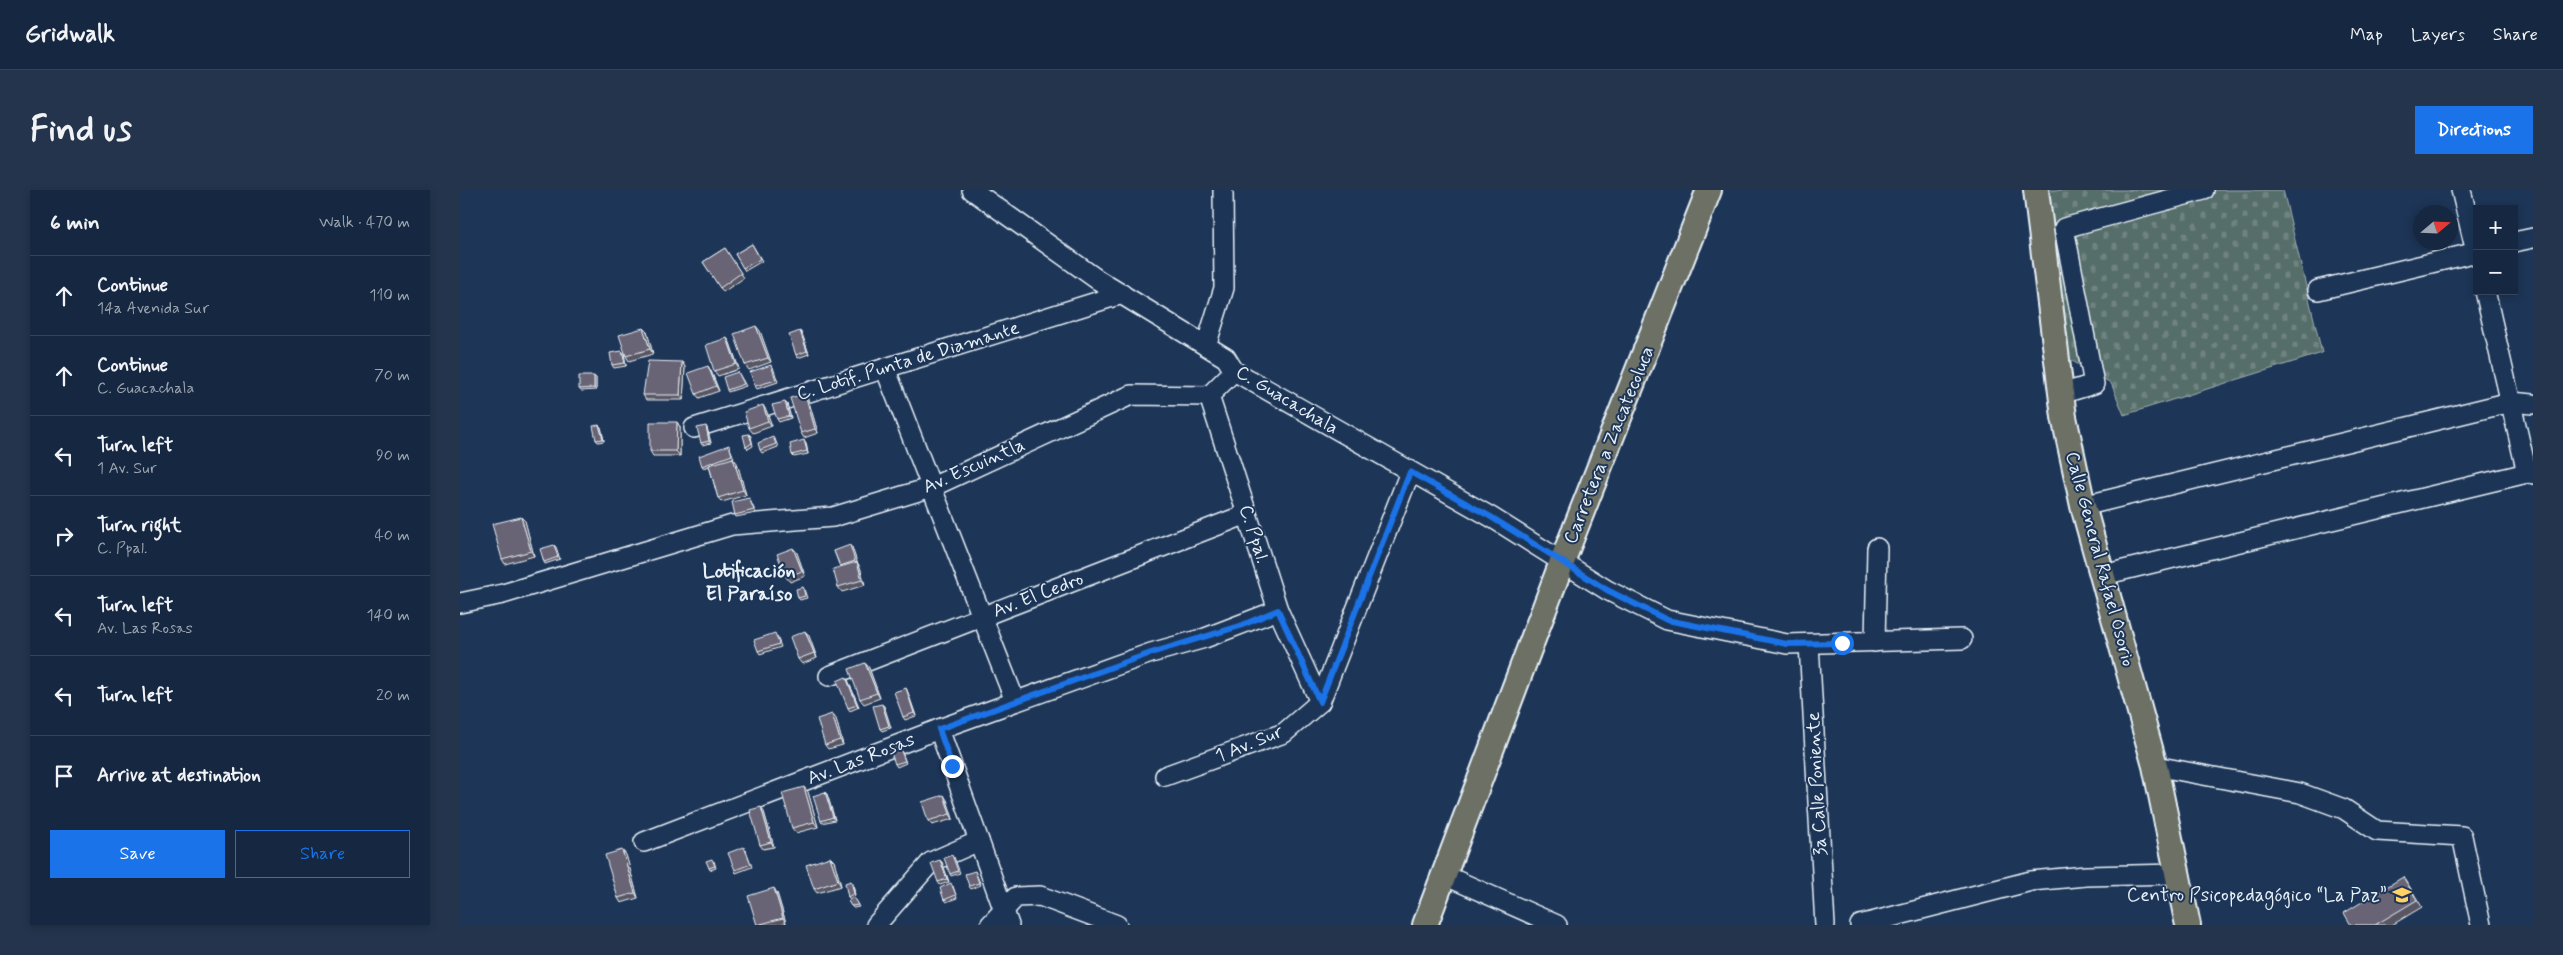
<!DOCTYPE html>
<meta charset="utf-8">
<style>
:root{--surface:#162841;--page:#23344c;--text:#f1f3f6;--muted:#9ea6b1;--line:#35445a;--accent:#1a73e8}
body{margin:0;font-family:Mynerve,sans-serif;background:var(--page);color:var(--text)}
.controls{position:absolute;right:15px;top:15px;display:grid;overflow:hidden;border-radius:0px;box-shadow:0 2px 8px #0003}
.controls button{width:45px;height:45px;display:grid;place-items:center;padding:0;border:0;border-bottom:1px solid var(--line);background:var(--surface);color:var(--text);font:25px sans-serif}
.compass{position:absolute;left:1953px;top:15px;width:45px;height:45px;border-radius:50%;background:var(--surface);box-shadow:0 2px 8px #0003;rotate:71deg}
.stop{position:absolute;width:15px;height:15px;margin:-11px;border:4px solid #1a73e8;border-radius:50%;background:#fff}
.stop.end{background:#1a73e8;border-color:#fff;box-shadow:0 1px 5px #0008}
.list{margin:0;padding:0;list-style:none}
h2{display:flex;justify-content:space-between;align-items:center;height:65px;margin:0;padding:0 20px;font-size:21px}
h2 small{font-size:16px;font-weight:400;color:var(--muted)}
.list li{display:grid;grid-template-columns:32px 1fr auto;gap:15px;align-items:center;box-sizing:border-box;height:80px;padding:0 20px;border-top:1px solid var(--line)}
.list b{display:block;font-size:19px;white-space:nowrap}
.list p{margin:0;font-size:16px;white-space:nowrap;color:var(--muted)}
.list em{font-size:16px;font-style:normal;color:var(--muted)}
.actions{display:flex;gap:10px;padding:15px 20px}
.actions a{flex:1;padding:11px 0;border:1px solid var(--accent);border-radius:0px;text-align:center;font-size:18px;color:var(--accent)}
.actions .main{background:var(--accent);color:#fff}
.icon{flex:none;width:28px;height:28px;fill:none;stroke:currentColor;stroke-width:2;stroke-linecap:round;stroke-linejoin:round}
.map{position:relative;flex:none;width:2073px;height:735px;overflow:hidden;border-radius:0px}
header{display:flex;align-items:center;gap:30px;box-sizing:border-box;height:70px;padding:0 25px;background:var(--surface);border-bottom:1px solid var(--line)}
header strong{font-size:24px}
nav{display:flex;gap:28px;margin-inline-start:auto;font-size:18px}
.intro{display:flex;align-items:center;justify-content:space-between;box-sizing:border-box;height:120px;padding:0 30px}
h1{margin:0;font-size:35px}
.button{padding:12px 22px;border-radius:0px;background:var(--accent);color:#fff;font-size:18px;font-weight:700}
main{display:flex;gap:30px;padding:0 30px}
aside{flex:1;background:var(--surface);border-radius:0px;box-shadow:0 2px 8px #0003}
.map>svg:first-child{display:block}
.cemetery{fill:url(#cemetery-stones);stroke:#a0b0b2}
.lines{fill:none;stroke-linecap:round;stroke-linejoin:round}
.minor-casing{stroke:#e8f1f8;stroke-width:22}
.major-casing{stroke:#e8f1f8;stroke-width:28}
.minor{stroke:#1d3557;stroke-width:19}
.major{stroke:#6c7065;stroke-width:24}
.wall{fill:#595664;stroke:#e8f1f8}
.shaded-wall{fill:#494651;stroke:#e8f1f8}
.building{fill:#686474;stroke:#e8f1f8}
.route{stroke:#1a73e8;stroke-width:6}
.labels{text-anchor:middle;dominant-baseline:central;stroke-width:4;stroke-linejoin:round;paint-order:stroke}
.street-label{font-size:19px;fill:#e8f1f8;stroke:#1d3557}
.poi-label{font-size:19px;fill:#e8f1f8;stroke:#1d3557;text-anchor:end}
.neighbourhood-label{font-size:20px;font-weight:bold;fill:#e8f1f8;stroke:#1d3557}
</style>
<header>
<strong>Gridwalk</strong>
<nav><a>Map</a><a>Layers</a><a>Share</a></nav>
</header>
<div class="intro"><h1>Find us</h1><a class="button">Directions</a></div>
<main>
<aside>
<h2>6 min<small>Walk · 470 m</small></h2>
<ul class="list">
<li><svg class="icon" aria-label="ahead" viewBox="0 0 24 24"><path d="M12 20V5M6 11l6-6 6 6"/></svg><div><b>Continue</b><p>14a Avenida Sur</p></div><em>110 m</em></li>
<li><svg class="icon" aria-label="ahead" viewBox="0 0 24 24"><path d="M12 20V5M6 11l6-6 6 6"/></svg><div><b>Continue</b><p>C. Guacachala</p></div><em>70 m</em></li>
<li><svg class="icon" aria-label="left" viewBox="0 0 24 24"><path d="M17 20v-9H6M10 6l-5 5 5 5"/></svg><div><b>Turn left</b><p>1 Av. Sur</p></div><em>90 m</em></li>
<li><svg class="icon" aria-label="right" viewBox="0 0 24 24"><path d="M7 20v-9h11M14 6l5 5-5 5"/></svg><div><b>Turn right</b><p>C. Ppal.</p></div><em>40 m</em></li>
<li><svg class="icon" aria-label="left" viewBox="0 0 24 24"><path d="M17 20v-9H6M10 6l-5 5 5 5"/></svg><div><b>Turn left</b><p>Av. Las Rosas</p></div><em>140 m</em></li>
<li><svg class="icon" aria-label="left" viewBox="0 0 24 24"><path d="M17 20v-9H6M10 6l-5 5 5 5"/></svg><div><b>Turn left</b></div><em>20 m</em></li>
<li><svg class="icon" aria-label="arrive" viewBox="0 0 24 24"><path d="M6 21V4h12l-3 4 3 4H6"/></svg><div><b>Arrive at destination</b></div></li>
</ul>
<div class="actions"><a class="main">Save</a><a>Share</a></div>
</aside>
<div class="map">
<svg width="2073" height="735" viewBox="0 0 2073 735">
<defs>
<pattern id="cemetery-stones" width="16" height="16" patternUnits="userSpaceOnUse" patternTransform="scale(1.25)"><rect width="16" height="16" fill="#576e6b"/><path d="M2 7V4a2 2 0 0 1 4 0v3zM10 15v-3a2 2 0 0 1 4 0v3z" fill="#6f8381"/></pattern>
</defs>
<rect width="100%" height="100%" fill="#1d3557"/>
<filter id="ink" filterUnits="userSpaceOnUse"><feTurbulence type="fractalNoise" baseFrequency=".02" numOctaves="2"/><feDisplacementMap in="SourceGraphic" scale="10" xChannelSelector="R" yChannelSelector="G"/><feConvolveMatrix kernelMatrix="1 2 1 2 8 2 1 2 1" color-interpolation-filters="sRGB"/></filter>
<g filter="url(#ink)">
<polygon class="cemetery" points="1587,0 1823,0 1862,163 1664,225 1651,193 1607,168"/>
<g class="lines">
<g class="minor-casing">
<g id="minor">
<polyline points="512,0 638,90 766,168 774,181 1031,327 1147,400 1207,430 1327,454 1502,449"/>
<polyline points="2001,0 2017,66"/>
<polyline points="2054,52 2073,48"/>
<polyline points="1858,100 2017,62"/>
<polyline points="2025,101 2067,283"/>
<polyline points="746,156 764,98 763,0"/>
<polyline points="425,178 555,511"/>
<polyline points="774,181 749,206 818,420 860,512"/>
<polyline points="1601,204 1634,194 1604,38 1744,0"/>
<polyline points="234,238 662,104"/>
<polyline points="1623,316 2051,212 2073,214"/>
<polyline points="1643,385 2067,283 2073,284"/>
<polyline points="0,413 43,404 272,335 373,327 472,297 671,205 749,206"/>
<polyline points="1415,452 1417,358"/>
<polyline points="1349,454 1365,735"/>
<polyline points="369,486 787,324"/>
<polyline points="479,539 549,735"/>
<polyline points="1695,576 1840,603 1884,619 1917,641 2002,646 2021,735"/>
<polyline points="705,586 824,543 860,512 950,282"/>
<polyline points="184,652 479,539 691,463 745,448 818,420"/>
<polyline points="984,685 1097,735"/>
<polyline points="416,735 471,672 519,651"/>
<polyline points="530,735 556,707 580,706 657,735"/>
<polyline points="1400,735 1571,691 1626,686 1717,684"/>
</g>
</g>
<g class="major-casing">
<g id="major">
<polyline points="1576,0 1604,227 1623,316 1695,576 1728,735"/>
<polyline points="965,735 1102,372 1249,0"/>
</g>
</g>
<use href="#minor" class="minor"/>
<use href="#major" class="major"/>
</g>
<g class="wall">
<polygon points="292,54 302,71 285,81 275,64"/>
<polygon points="265,58 284,88 263,102 243,72"/>
<polygon points="183,138 187,142 193,164 169,171 166,166"/>
<polygon points="300,141 311,172 289,180 285,175"/>
<polygon points="340,141 342,144 349,164 338,168 336,165"/>
<polygon points="267,148 270,153 279,179 258,186 254,181"/>
<polygon points="162,161 164,163 166,176 154,178 152,175"/>
<polygon points="222,172 225,177 223,210 186,210 183,205"/>
<polygon points="313,177 318,192 297,199 295,196"/>
<polygon points="251,181 259,201 239,208 236,204"/>
<polygon points="278,182 286,196 268,202 267,200"/>
<polygon points="136,188 136,200 121,201 119,199"/>
<polygon points="345,204 348,209 358,243 344,248 341,243"/>
<polygon points="327,214 331,228 319,232 317,229"/>
<polygon points="306,220 312,236 293,243 289,238"/>
<polygon points="217,232 220,237 220,266 193,266 190,261"/>
<polygon points="139,235 141,237 144,251 138,252 136,250"/>
<polygon points="247,238 251,253 242,255 241,253"/>
<polygon points="289,244 291,246 293,256 288,259 286,257"/>
<polygon points="315,249 318,257 302,263 300,260"/>
<polygon points="344,250 346,253 348,264 334,267 332,265"/>
<polygon points="270,258 274,268 272,268 273,268 277,273 286,305 262,312 258,308 249,276 244,278 242,276"/>
<polygon points="290,310 296,323 276,327 275,325"/>
<polygon points="65,331 74,366 45,374 42,369"/>
<polygon points="94,355 96,357 100,369 85,374 84,372"/>
<polygon points="392,357 397,372 400,377 405,395 382,402 378,397 380,377 374,361"/>
<polygon points="333,358 337,363 345,386 330,392 326,387"/>
<polygon points="343,397 344,399 347,408 340,410 338,408"/>
<polygon points="345,441 349,446 357,468 342,474 338,469"/>
<polygon points="317,446 321,457 300,464 298,461"/>
<polygon points="405,473 409,478 420,508 404,514 400,509"/>
<polygon points="388,490 399,517 390,521 388,518"/>
<polygon points="447,500 456,526 445,530 443,527"/>
<polygon points="422,514 424,516 431,538 422,541 420,539"/>
<polygon points="372,524 376,529 383,555 368,559 365,555"/>
<polygon points="441,559 446,573 437,577 435,574"/>
<polygon points="348,602 358,637 336,643 332,638"/>
<polygon points="365,602 367,604 375,630 362,633 361,631"/>
<polygon points="487,610 493,629 472,635 468,631"/>
<polygon points="304,622 314,657 303,659 300,655"/>
<polygon points="162,660 166,665 178,708 161,713 158,708"/>
<polygon points="286,660 292,677 276,683 275,680"/>
<polygon points="494,667 500,683 491,686 490,684"/>
<polygon points="480,670 482,672 489,692 480,695 478,692"/>
<polygon points="254,671 256,678 250,680 249,678"/>
<polygon points="374,671 381,696 357,703 354,699"/>
<polygon points="515,681 521,695 511,699 509,696"/>
<polygon points="391,691 393,694 395,706 390,709 388,707"/>
<polygon points="1948,694 1962,717 1932,735 1891,735"/>
<polygon points="493,696 497,708 486,712 484,710"/>
<polygon points="317,703 326,733 318,735 297,735"/>
<polygon points="393,707 399,717 393,718 388,711"/>
</g>
<g class="shaded-wall">
<polygon points="296,136 300,141 311,172 308,168"/>
<polygon points="183,138 187,142 193,164 190,159"/>
<polygon points="340,141 342,144 349,164 347,161"/>
<polygon points="267,148 270,153 279,179 276,174"/>
<polygon points="162,161 164,163 166,176 165,173"/>
<polygon points="222,172 225,177 223,210 220,205"/>
<polygon points="248,176 251,181 259,201 256,196"/>
<polygon points="134,186 136,188 136,200 134,198"/>
<polygon points="345,204 348,209 358,243 355,239"/>
<polygon points="325,212 327,214 331,228 329,226"/>
<polygon points="303,215 306,220 312,236 308,231"/>
<polygon points="217,232 220,237 220,266 216,261"/>
<polygon points="139,235 141,237 144,251 143,249"/>
<polygon points="246,236 247,238 251,253 249,251"/>
<polygon points="344,250 346,253 348,264 347,261"/>
<polygon points="273,268 277,273 286,305 283,300"/>
<polygon points="61,327 65,331 74,366 71,361"/>
<polygon points="333,358 337,363 345,386 342,381"/>
<polygon points="397,372 400,377 405,395 402,390"/>
<polygon points="345,441 349,446 357,468 354,463"/>
<polygon points="405,473 409,478 420,508 417,503"/>
<polygon points="386,487 388,490 399,517 397,515"/>
<polygon points="446,498 447,500 456,526 454,523"/>
<polygon points="422,514 424,516 431,538 429,536"/>
<polygon points="372,524 376,529 383,555 380,550"/>
<polygon points="344,597 348,602 358,637 354,632"/>
<polygon points="365,602 367,604 375,630 373,627"/>
<polygon points="484,605 487,610 493,629 490,624"/>
<polygon points="301,617 304,622 314,657 311,652"/>
<polygon points="162,660 166,665 178,708 175,703"/>
<polygon points="370,667 374,671 381,696 378,691"/>
<polygon points="480,670 482,672 489,692 487,689"/>
<polygon points="391,691 393,694 395,706 394,703"/>
<polygon points="314,698 317,703 326,733 323,728"/>
</g>
<g class="building">
<polygon points="292,54 300,69 283,78 275,64"/>
<polygon points="265,58 281,83 260,98 243,72"/>
<polygon points="296,136 308,168 285,175 274,144"/>
<polygon points="183,138 190,159 166,166 159,145"/>
<polygon points="340,141 347,161 336,165 329,145"/>
<polygon points="267,148 276,174 254,181 246,155"/>
<polygon points="162,161 165,173 152,175 150,163"/>
<polygon points="188,171 222,172 220,205 183,205"/>
<polygon points="311,175 316,190 295,196 290,182"/>
<polygon points="248,176 256,196 236,204 228,183"/>
<polygon points="278,182 284,194 267,200 263,187"/>
<polygon points="119,186 134,186 134,198 119,199"/>
<polygon points="345,204 355,239 341,243 330,208"/>
<polygon points="325,212 329,226 317,229 312,215"/>
<polygon points="303,215 308,231 289,238 284,222"/>
<polygon points="190,232 217,232 216,261 190,261"/>
<polygon points="139,235 143,249 136,250 133,236"/>
<polygon points="246,236 249,251 241,253 237,238"/>
<polygon points="289,244 292,253 286,257 283,245"/>
<polygon points="313,247 316,254 300,260 298,253"/>
<polygon points="344,250 347,261 332,265 330,254"/>
<polygon points="269,255 272,265 242,276 239,266"/>
<polygon points="273,268 283,300 258,308 249,275"/>
<polygon points="289,308 294,320 275,325 272,312"/>
<polygon points="61,327 71,361 42,369 32,334"/>
<polygon points="94,355 98,367 84,372 80,359"/>
<polygon points="390,355 395,371 380,376 374,361"/>
<polygon points="333,358 342,381 326,387 317,364"/>
<polygon points="397,372 402,390 378,397 373,379"/>
<polygon points="343,397 345,406 338,408 336,399"/>
<polygon points="345,441 354,463 338,469 330,447"/>
<polygon points="315,443 319,454 298,461 294,450"/>
<polygon points="405,473 417,503 400,509 389,479"/>
<polygon points="386,487 397,515 388,518 377,491"/>
<polygon points="446,498 454,523 443,527 434,502"/>
<polygon points="422,514 429,536 420,539 413,516"/>
<polygon points="372,524 380,550 365,555 357,529"/>
<polygon points="439,556 445,571 435,574 430,560"/>
<polygon points="344,597 354,632 332,638 322,603"/>
<polygon points="365,602 373,627 361,631 353,606"/>
<polygon points="484,605 490,624 468,631 462,612"/>
<polygon points="301,617 311,652 300,655 290,620"/>
<polygon points="284,657 291,674 275,680 268,663"/>
<polygon points="162,660 175,703 158,708 145,665"/>
<polygon points="492,665 498,681 490,684 484,668"/>
<polygon points="370,667 378,691 354,699 346,675"/>
<polygon points="252,669 255,676 249,678 246,671"/>
<polygon points="480,670 487,689 478,692 471,673"/>
<polygon points="515,681 519,693 509,696 505,684"/>
<polygon points="1943,687 1957,710 1915,735 1891,735 1884,723"/>
<polygon points="391,691 394,703 388,707 385,693"/>
<polygon points="491,693 496,705 484,710 480,698"/>
<polygon points="314,698 323,728 297,735 288,706"/>
<polygon points="393,707 398,715 391,716 388,711"/>
</g>
</g>
<g class="lines" filter="url(#ink)">
<polyline class="route" points="492,576 479,539 691,463 780,436 818,420 860,512 950,282 1031,327 1147,400 1207,430 1327,454 1382,453"/>
</g>
<defs>
<g id="school-bare" transform="scale(1.5)"><path d="M0-5L7-2L0 1L-7-2ZM-4 1L0 2.5L4 1V4Q0 6-4 4Z" fill="#ffd166" stroke="#1d3557" stroke-width="2.5" paint-order="stroke"/></g>
</defs>
<g fill-rule="evenodd">
<use href="#school-bare" x="1942" y="705"/>
</g>
<g class="labels">
<g class="street-label">
<text transform="translate(448 171) rotate(-17)">C. Lotif. Punta de Diamante</text>
<text transform="translate(827 210) rotate(31)">C. Guacachala</text>
<text transform="translate(1149 255) rotate(-68)">Carretera a Zacatecoluca</text>
<text transform="translate(514 276) rotate(-24)">Av. Escuintla</text>
<text transform="translate(794 344) rotate(72)">C. Ppal.</text>
<text transform="translate(1640 369) rotate(75)">Calle General Rafael Osorio</text>
<text transform="translate(578 405) rotate(-21)">Av. El Cedro</text>
<text transform="translate(789 554) rotate(-22)">1 Av. Sur</text>
<text transform="translate(401 569) rotate(-21)">Av. Las Rosas</text>
<text transform="translate(1357 594) rotate(-93)">3a Calle Poniente</text>
</g>
<g class="poi-label">
<text x="1927" y="705">Centro Psicopedagógico “La Paz”</text>
</g>
<g class="neighbourhood-label">
<text x="289" y="381">Lotificación<tspan x="289" dy="23">El Paraíso</tspan></text>
</g>
</g>
</svg>
<div class="controls">
<button>+</button>
<button>−</button>
</div>
<svg class="compass" viewBox="-18 -18 36 36"><path d="M0-13l5 13h-10z" fill="#e53935"/><path d="M0 13l5-13h-10z" fill="#9ea6b1"/></svg>
<div class="stop" style="left:1382px;top:453px"></div>
<div class="stop end" style="left:492px;top:576px"></div>
</div>
</main>
